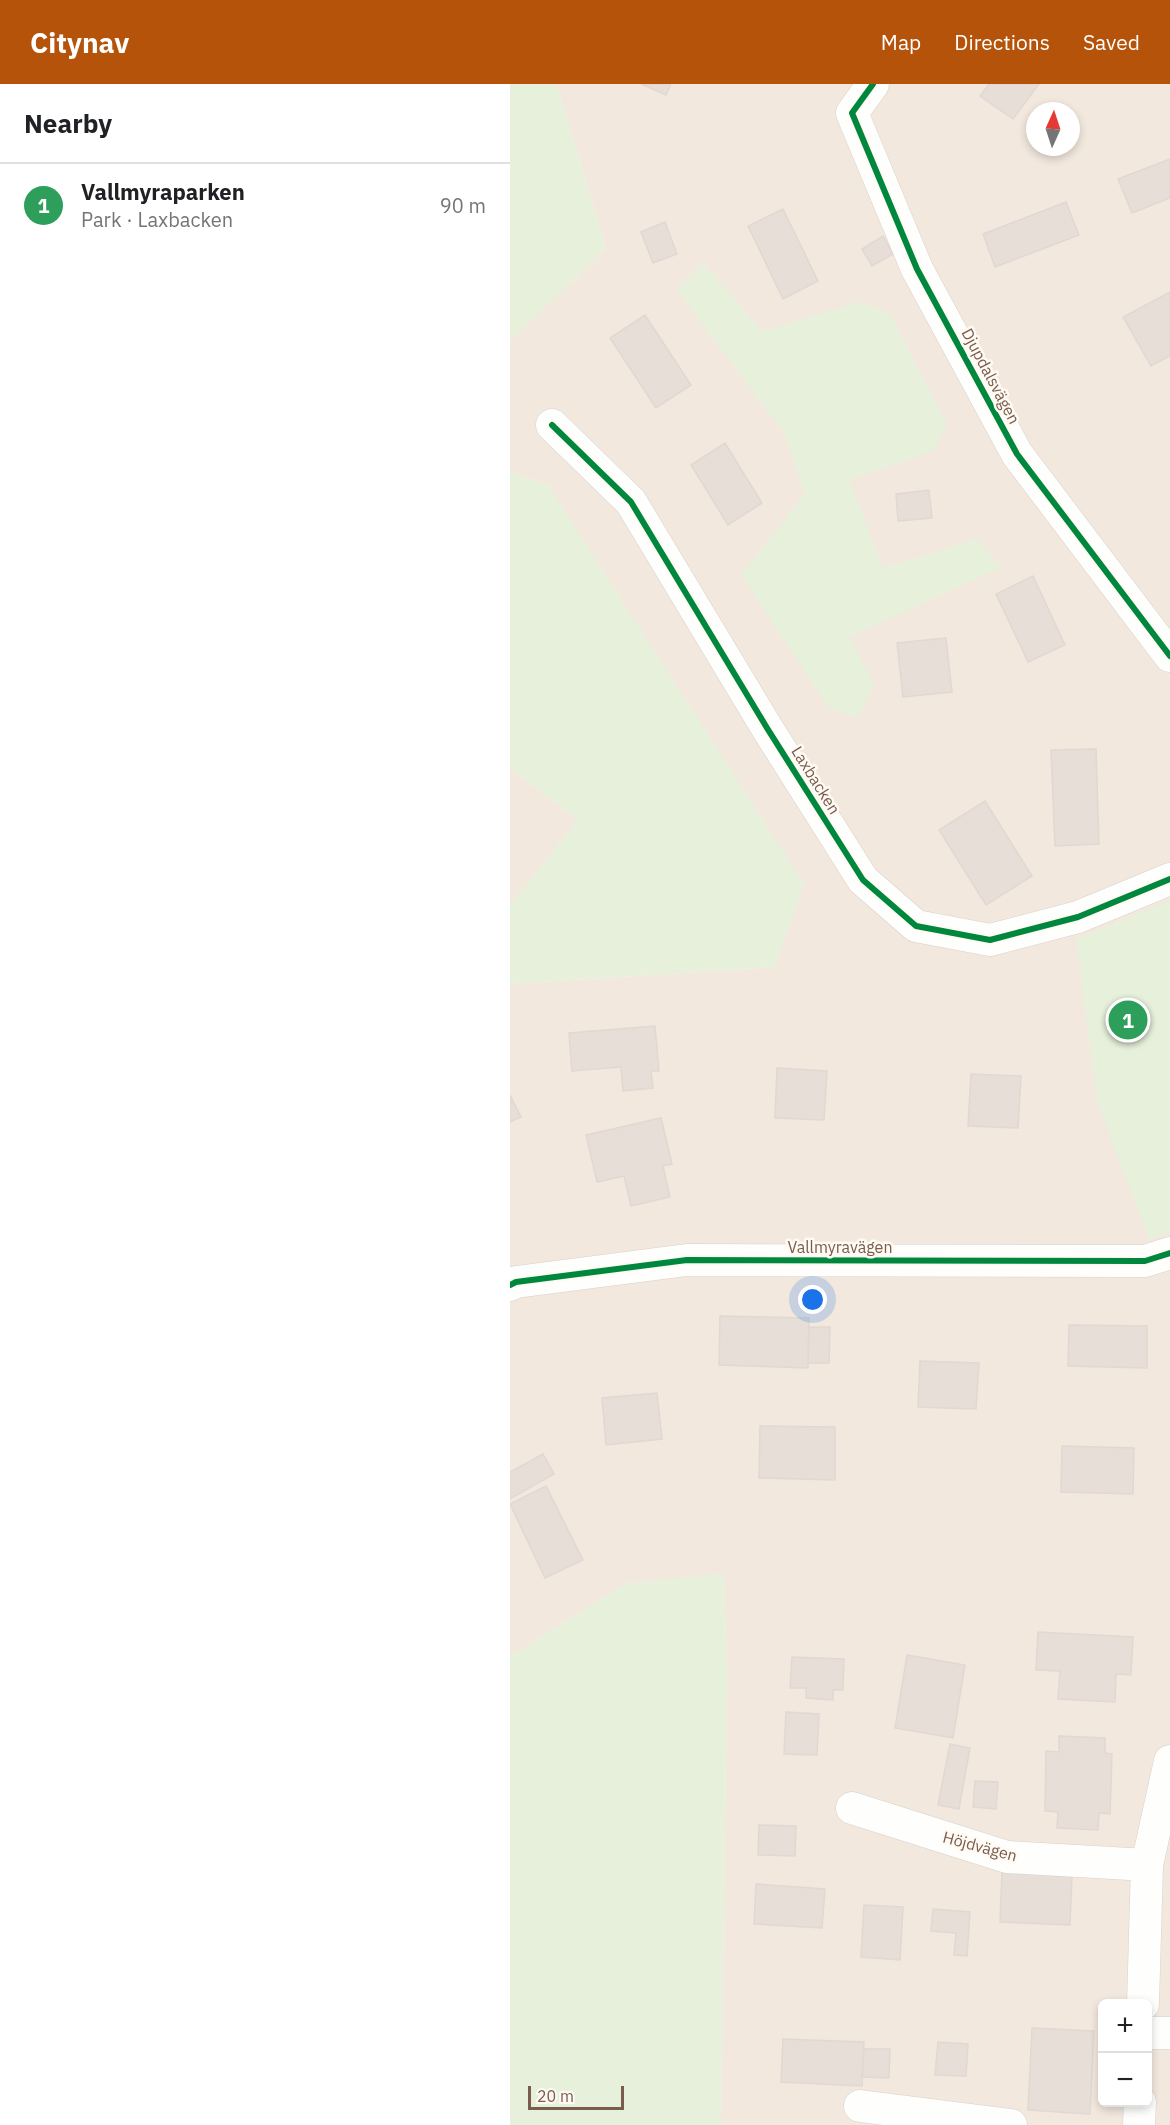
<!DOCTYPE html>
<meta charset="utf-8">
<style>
:root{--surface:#fff;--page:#f6f6f6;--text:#202124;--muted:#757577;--line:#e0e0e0;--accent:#b45309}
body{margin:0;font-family:"IBM Plex Sans",sans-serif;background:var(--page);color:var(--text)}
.controls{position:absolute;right:18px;bottom:18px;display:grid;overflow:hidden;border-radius:9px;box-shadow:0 3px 9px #0003}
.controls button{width:54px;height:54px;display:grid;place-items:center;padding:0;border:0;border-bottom:2px solid var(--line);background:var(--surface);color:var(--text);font:30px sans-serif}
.compass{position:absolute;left:516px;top:18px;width:54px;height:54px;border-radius:50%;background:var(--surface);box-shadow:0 3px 9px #0003;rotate:3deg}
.scale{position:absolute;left:18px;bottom:15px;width:96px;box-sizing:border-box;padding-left:6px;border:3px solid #7a5c4d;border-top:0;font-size:16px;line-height:21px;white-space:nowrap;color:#7a5c4d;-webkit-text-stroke:4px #fffaf3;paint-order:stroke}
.you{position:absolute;left:303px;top:1216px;width:21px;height:21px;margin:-15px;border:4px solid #fff;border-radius:50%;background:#1a73e8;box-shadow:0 0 0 9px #1a73e833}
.badge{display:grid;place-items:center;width:39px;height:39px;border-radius:50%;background:var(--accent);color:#fff;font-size:20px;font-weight:700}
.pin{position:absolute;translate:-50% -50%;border:3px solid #fff;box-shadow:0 2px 6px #0006}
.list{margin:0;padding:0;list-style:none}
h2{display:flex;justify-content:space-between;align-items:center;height:78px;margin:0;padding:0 24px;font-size:26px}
h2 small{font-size:20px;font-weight:400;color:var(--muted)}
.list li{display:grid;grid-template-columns:39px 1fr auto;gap:18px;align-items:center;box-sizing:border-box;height:84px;padding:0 24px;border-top:2px solid var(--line)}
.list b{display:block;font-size:22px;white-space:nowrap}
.list p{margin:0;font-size:20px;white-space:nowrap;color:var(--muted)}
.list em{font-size:20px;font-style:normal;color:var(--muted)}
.map{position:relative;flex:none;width:660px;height:2041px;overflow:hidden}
header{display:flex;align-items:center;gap:36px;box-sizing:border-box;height:84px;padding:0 30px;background:var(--accent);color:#fff}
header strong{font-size:28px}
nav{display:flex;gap:33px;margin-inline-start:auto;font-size:21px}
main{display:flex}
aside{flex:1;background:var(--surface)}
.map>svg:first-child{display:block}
.residential{fill:#f2e8de;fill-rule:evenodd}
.green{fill:#e7f0db}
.building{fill:#e6ded7;stroke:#e2d8d2;stroke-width:1.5}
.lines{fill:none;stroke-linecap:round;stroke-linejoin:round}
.minor-casing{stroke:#d7d1cb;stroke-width:33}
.minor{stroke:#fefefd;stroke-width:32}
.cycleway-casing{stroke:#fffaf3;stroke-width:10}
.cycleway{stroke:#00873e;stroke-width:6}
.labels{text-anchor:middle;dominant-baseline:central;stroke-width:5;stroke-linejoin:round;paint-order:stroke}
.street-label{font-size:16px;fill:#7a5c4d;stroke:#fffaf3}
</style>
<header>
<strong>Citynav</strong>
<nav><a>Map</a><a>Directions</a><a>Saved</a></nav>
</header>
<main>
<aside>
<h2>Nearby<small></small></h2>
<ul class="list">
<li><span class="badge" style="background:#2e9e5b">1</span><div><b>Vallmyraparken</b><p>Park · Laxbacken</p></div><em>90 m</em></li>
</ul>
</aside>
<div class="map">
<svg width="660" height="2041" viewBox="0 0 660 2041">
<rect width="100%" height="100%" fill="#f9f5f0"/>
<g class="residential">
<path d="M 46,0 L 660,0 L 660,2041 L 211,2041 L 217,1592 L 214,1490 L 115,1500 L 0,1573 L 0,900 L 265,883 L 38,401 L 0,388 L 0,257 L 96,164 ZM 525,27 L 561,27 L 561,63 L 525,63 ZM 592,1920 L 638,1920 L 638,2018 L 592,2018 Z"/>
<polygon points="0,684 68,736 0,822"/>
</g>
<g class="green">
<polygon points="0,0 46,0 96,164 0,257"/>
<polygon points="194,179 252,247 352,218 381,231 437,342 423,367 339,396 373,484 467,455 492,483 339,553 364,600 348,634 319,624 231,491 295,410 274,349 167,206"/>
<polygon points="0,388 38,401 294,800 265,883 0,900 0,822 68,736 0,684"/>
<polygon points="660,817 660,1148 639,1156 587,1017 566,855"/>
<polygon points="214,1489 217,1592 211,2041 0,2041 0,1573 115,1500"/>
</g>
<g class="building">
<polygon points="131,0 161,0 156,11"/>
<polygon points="479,0 529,0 503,35 470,12"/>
<polygon points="660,75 660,114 622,129 608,95"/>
<polygon points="556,118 569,151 485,183 473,150"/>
<polygon points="273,125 308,197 273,215 238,142"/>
<polygon points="155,138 167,170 143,179 131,148"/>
<polygon points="373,152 383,170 362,182 352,165"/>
<polygon points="660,208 660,272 641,282 613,233"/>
<polygon points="135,231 181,301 146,324 100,254"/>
<polygon points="215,359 252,419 218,441 181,381"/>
<polygon points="419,406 422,434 388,437 386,410"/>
<polygon points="523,492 555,561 518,578 486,510"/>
<polygon points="436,554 442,608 393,613 387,559"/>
<polygon points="586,665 589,760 545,762 541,666"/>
<polygon points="475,717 522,792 476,821 429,746"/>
<polygon points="145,942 149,987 141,987 143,1004 113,1007 111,983 62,987 59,949"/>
<polygon points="267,984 317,987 314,1036 265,1034"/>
<polygon points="461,990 511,992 508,1044 458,1042"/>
<polygon points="0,1011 11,1033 0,1038"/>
<polygon points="151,1034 162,1080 153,1082 160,1113 121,1122 114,1092 87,1098 76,1051"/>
<polygon points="210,1232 299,1234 298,1284 209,1281"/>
<polygon points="559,1241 637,1242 637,1284 558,1282"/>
<polygon points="299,1243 320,1243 319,1279 298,1279"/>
<polygon points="410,1277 469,1279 466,1325 408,1323"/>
<polygon points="147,1309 152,1355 96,1361 92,1314"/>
<polygon points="250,1342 325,1343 325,1396 249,1394"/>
<polygon points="552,1362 624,1364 623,1410 551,1408"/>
<polygon points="33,1370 44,1390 0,1415 0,1388"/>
<polygon points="36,1402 73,1476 35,1494 0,1420"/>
<polygon points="528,1548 623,1553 621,1591 606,1590 605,1618 548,1615 550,1587 526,1586"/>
<polygon points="397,1571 455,1581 443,1654 385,1644"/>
<polygon points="282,1573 334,1575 333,1606 323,1606 323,1616 296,1614 296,1604 280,1604"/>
<polygon points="276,1628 309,1630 307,1671 274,1670"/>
<polygon points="549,1652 595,1654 595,1669 602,1670 600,1730 589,1729 588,1746 547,1744 548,1728 535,1727 536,1667 549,1668"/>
<polygon points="440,1660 460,1664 449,1725 428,1721"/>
<polygon points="465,1697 488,1698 486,1725 463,1723"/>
<polygon points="249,1741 286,1742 285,1772 248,1771"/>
<polygon points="492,1788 562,1792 560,1841 490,1838"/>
<polygon points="246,1800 315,1805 312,1844 244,1840"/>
<polygon points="354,1821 393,1823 390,1876 351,1873"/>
<polygon points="423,1825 460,1828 457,1872 444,1871 446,1849 421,1847"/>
<polygon points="522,1944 584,1947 580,2030 518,2026"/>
<polygon points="273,1955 354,1958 352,2002 271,1998"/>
<polygon points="428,1958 458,1960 456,1992 425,1991"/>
<polygon points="354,1965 380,1965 379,1994 352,1993"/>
</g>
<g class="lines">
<g class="minor-casing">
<g id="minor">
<polyline points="363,0 342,29 407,185 507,370 660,572"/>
<polyline points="42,341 121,418 257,644 353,796 406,842 480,856 568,833 660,795"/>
<polyline points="0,1201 6,1198 177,1176 635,1177 660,1169"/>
<polyline points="342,1724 497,1773 637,1781 633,1920"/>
<polyline points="637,1781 660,1677"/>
<polyline points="638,1949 660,1949"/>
<polyline points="350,2022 501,2041"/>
<polyline points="629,2041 630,2018"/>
</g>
</g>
<use href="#minor" class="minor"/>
<g class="cycleway-casing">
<g id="cycleway">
<polyline points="363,0 342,29 407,185 507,370 660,572"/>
<polyline points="42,341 121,418 257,644 353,796 406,842 480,856 568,833 660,795"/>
<polyline points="0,1201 6,1198 177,1176 635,1177 660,1169"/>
</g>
</g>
<use href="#cycleway" class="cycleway"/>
</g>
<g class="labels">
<g class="street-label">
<text transform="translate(481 292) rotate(62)">Djupdalsvägen</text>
<text transform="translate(306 696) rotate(58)">Laxbacken</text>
<text x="330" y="1163">Vallmyravägen</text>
<text transform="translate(470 1762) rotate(15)">Höjdvägen</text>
</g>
</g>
</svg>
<div class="controls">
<button>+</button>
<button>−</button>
</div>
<svg class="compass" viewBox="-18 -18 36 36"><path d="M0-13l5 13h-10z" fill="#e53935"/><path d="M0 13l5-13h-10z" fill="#757577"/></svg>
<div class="scale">20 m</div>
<div class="you"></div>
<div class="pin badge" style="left:618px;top:936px;background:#2e9e5b">1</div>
</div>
</main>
